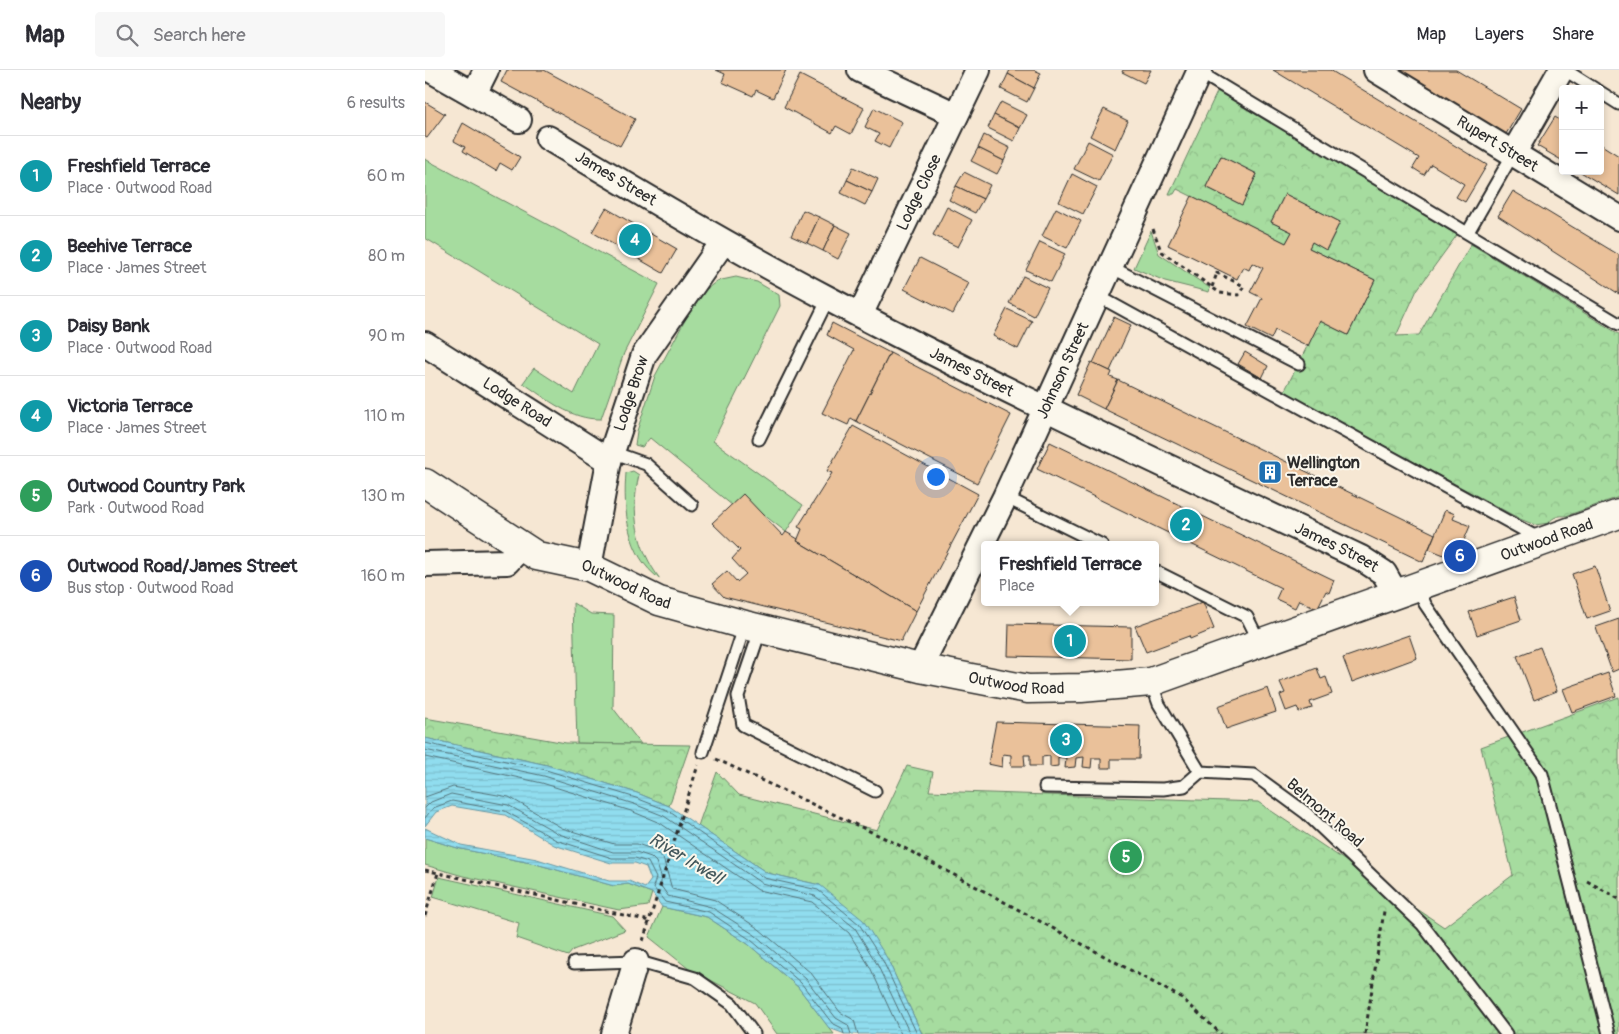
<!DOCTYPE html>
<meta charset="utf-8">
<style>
:root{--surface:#fff;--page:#f7f7f7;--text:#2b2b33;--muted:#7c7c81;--line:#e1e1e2;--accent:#0f766e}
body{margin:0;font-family:Pangolin,sans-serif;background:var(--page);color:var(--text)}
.controls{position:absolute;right:15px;top:15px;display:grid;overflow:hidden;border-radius:5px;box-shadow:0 2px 8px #0003}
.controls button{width:45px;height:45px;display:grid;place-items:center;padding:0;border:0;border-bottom:1px solid var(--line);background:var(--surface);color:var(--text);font:25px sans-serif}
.you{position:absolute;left:510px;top:406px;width:18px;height:18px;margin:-12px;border:4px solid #fff;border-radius:50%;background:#1a73e8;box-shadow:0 0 0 8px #1a73e833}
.badge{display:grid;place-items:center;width:32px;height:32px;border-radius:50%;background:var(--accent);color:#fff;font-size:16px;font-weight:700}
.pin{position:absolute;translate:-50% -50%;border:2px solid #fff;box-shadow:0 1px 5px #0006}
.popup{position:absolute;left:556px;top:471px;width:178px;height:65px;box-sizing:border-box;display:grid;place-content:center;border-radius:5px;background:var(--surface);filter:drop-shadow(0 1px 4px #0005);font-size:16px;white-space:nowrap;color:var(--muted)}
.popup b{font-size:19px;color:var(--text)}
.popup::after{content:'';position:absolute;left:50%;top:100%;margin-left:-10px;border:10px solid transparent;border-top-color:var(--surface)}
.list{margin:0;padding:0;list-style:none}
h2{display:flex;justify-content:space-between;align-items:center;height:65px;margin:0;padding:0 20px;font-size:21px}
h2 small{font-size:16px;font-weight:400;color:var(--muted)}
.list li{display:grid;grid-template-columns:32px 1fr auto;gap:15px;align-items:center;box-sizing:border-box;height:80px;padding:0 20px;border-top:1px solid var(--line)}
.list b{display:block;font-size:19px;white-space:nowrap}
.list p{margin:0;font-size:16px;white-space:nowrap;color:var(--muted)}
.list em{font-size:16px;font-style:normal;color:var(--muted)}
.icon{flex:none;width:28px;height:28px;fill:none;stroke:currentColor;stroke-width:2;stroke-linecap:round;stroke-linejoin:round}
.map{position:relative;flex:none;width:1194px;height:964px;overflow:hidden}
header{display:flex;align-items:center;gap:30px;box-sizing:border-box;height:70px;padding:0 25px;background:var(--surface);border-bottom:1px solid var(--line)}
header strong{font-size:24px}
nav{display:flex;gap:28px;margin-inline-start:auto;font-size:18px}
.search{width:350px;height:45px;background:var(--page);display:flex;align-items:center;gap:12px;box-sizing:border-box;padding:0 18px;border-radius:5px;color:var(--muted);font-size:19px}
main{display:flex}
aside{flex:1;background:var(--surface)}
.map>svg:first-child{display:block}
.green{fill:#a6dc9f;stroke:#688465}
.forest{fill:url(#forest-crowns);stroke:#688465;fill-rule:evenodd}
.water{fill:url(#water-rules);stroke:#6896a1}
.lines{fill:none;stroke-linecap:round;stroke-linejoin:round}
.shore{stroke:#537279;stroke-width:1}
.building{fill:#eac19a;stroke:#2b2b2b}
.lane-casing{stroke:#2b2b2b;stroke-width:15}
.street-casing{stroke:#2b2b2b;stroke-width:28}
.secondary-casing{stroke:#2b2b2b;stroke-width:31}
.path{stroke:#2b2b2b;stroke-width:3;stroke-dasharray:4 4;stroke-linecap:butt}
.lane{stroke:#fbf7ec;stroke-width:11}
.street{stroke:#fbf7ec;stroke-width:24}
.secondary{stroke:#fbf7ec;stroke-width:28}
.labels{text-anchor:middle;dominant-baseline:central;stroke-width:4;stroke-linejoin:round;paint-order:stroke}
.street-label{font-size:16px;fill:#2b2b2b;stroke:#fbf7ec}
.poi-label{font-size:16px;font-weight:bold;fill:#2b2b2b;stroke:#fbf7ec;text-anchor:start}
.water-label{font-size:18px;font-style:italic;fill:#44585c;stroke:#fbf7ec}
</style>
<header>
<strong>Map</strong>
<div class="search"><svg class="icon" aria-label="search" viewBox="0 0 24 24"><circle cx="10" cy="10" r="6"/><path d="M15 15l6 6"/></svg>Search here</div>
<nav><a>Map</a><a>Layers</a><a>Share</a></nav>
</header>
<main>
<aside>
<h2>Nearby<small>6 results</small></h2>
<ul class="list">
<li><span class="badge" style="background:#0f9aa8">1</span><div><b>Freshfield Terrace</b><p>Place · Outwood Road</p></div><em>60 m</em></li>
<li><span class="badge" style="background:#0f9aa8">2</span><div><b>Beehive Terrace</b><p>Place · James Street</p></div><em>80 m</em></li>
<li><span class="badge" style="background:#0f9aa8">3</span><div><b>Daisy Bank</b><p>Place · Outwood Road</p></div><em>90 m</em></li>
<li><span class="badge" style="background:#0f9aa8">4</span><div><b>Victoria Terrace</b><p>Place · James Street</p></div><em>110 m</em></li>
<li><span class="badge" style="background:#2e9e5b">5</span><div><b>Outwood Country Park</b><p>Park · Outwood Road</p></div><em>130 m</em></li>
<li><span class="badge" style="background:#1a4fb4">6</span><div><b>Outwood Road/James Street</b><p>Bus stop · Outwood Road</p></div><em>160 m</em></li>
</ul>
</aside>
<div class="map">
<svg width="1194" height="964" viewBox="0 0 1194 964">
<defs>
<pattern id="forest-crowns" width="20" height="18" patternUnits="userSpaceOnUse" patternTransform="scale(1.25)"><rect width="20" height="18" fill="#a6dc9f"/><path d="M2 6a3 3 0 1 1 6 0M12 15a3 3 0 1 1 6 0" fill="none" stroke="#8fbd89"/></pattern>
<pattern id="water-rules" width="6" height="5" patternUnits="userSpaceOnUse" patternTransform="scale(1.25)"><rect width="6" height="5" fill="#90ddef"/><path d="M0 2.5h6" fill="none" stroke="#7cbecd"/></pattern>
</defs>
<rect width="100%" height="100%" fill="#f6e7d3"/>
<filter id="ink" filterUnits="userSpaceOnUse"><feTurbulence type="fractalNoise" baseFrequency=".02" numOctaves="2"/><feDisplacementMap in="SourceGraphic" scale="10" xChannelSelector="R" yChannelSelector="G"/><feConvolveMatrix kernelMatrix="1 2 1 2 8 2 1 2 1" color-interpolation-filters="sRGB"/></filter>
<g filter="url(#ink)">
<g class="green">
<path d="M 0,89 L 234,214 L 199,283 L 176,349 C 146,350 122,329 98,313 L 109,298 L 149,324 L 173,274 L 0,168 Z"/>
<polygon points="726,161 734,184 785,218 784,222 740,211 709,198"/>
<polygon points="311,207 332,212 354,225 355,236 288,371 378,435 361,462 339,445 330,454 225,368 217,377 210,375 212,361 230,306 273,226 292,211"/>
<path d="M 208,401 L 214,405 C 205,442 212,478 235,509 C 202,486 198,439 201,403 Z"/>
<polygon points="148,533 166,544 189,545 188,638 216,674 152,673"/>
<polygon points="0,768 36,779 111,794 189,816 203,814 227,823 223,836 194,840 38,806 0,795"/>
<polygon points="14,807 187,846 200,860 148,880 143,886 91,868 94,853 8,827"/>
<polygon points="237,837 282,847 323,874 373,917 409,964 352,964 330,933 264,899 224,867"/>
</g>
<g class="forest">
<path d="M 793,20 L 1032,165 L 992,220 L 971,266 L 994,265 L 1046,174 L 1194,264 L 1194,427 L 1141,446 C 1135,445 1127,447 1124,453 L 1110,455 L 1095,449 L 859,322 L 895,251 L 923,265 L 950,210 L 884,178 L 887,172 L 902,179 L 915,152 L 860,124 L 846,152 L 867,162 L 861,173 L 752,119 L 749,124 L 744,124 ZM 796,86 L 832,104 L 817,135 L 781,117 Z"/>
<polygon points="1194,627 1194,964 497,964 462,888 395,815 342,803 273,756 292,702 314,725 452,760 482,696 508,702 504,721 833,732 1019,857 1088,805 1056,677"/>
<polygon points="0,648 141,673 265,675 244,736 212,723 122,695 0,668"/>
</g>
<polygon class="water" points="0,668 122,695 212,723 244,736 342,803 395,815 438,850 462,888 497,964 420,964 404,958 373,917 323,874 282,847 237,837 227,823 203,814 189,816 111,794 36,779 0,768 0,758 36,775 112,789 184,811 204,811 220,818 226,810 221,797 210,793 186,793 129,775 80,745 27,736 11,742 0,756"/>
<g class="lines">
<g class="shore">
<polyline points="0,673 121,700 211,728 242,740 339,808 393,820 434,854 458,891 492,964"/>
<polyline points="0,680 119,706 209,734 239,746 336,813 390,826 430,858 452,894 485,964"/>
<polyline points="0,687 117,713 206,741 235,753 333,820 387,832 424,863 445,897 476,964"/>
<polyline points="0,727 28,717 84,727 137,758 189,774 212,774 227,779 238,788 247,819 290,830 334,859 386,903 415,942 429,950 433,964"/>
<polyline points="0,738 6,732 26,724 83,735 134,764 188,782 211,782 226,787 231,792 236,806 236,816 243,826 286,837 330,865 381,909 411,948 423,955 426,964"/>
<polyline points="0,748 8,738 27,731 80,741 131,770 187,788 210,788 223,792 231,808 228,817 240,832 284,842 326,870 376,913 407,953 417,958 419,964"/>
</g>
</g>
<g class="building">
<polygon points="82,0 119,0 210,49 195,76 76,12"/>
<polygon points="291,0 361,0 348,28 331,20 328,26 297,12 300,4"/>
<polygon points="585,0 609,0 616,3 609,18 583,4"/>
<polygon points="698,0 726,0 719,13 697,2"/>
<polygon points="848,0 905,0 1062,95 1040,132 1031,127 1039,114 1006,94 999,105 988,98 994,88"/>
<polygon points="975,0 1031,0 1096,39 1081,64"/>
<polygon points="583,4 609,18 602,32 576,19"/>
<polygon points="375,5 439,38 426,64 411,56 407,63 359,37"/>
<polygon points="0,32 20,44 2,68 0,67"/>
<polygon points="576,32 602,45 595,58 569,45"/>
<polygon points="449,38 477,52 464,78 450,71 454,64 440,57"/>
<polygon points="679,39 703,51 690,79 665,66"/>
<polygon points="569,45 595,58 589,71 563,58"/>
<polygon points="1130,47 1138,52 1138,91 1112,76"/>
<polygon points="38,53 95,87 87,100 75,93 71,101 38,81 40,77 29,71"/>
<polygon points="559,65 585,78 579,91 553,78"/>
<polygon points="663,71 688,84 674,111 649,99"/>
<polygon points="1175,74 1194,86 1194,125 1154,101 1175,101"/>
<polygon points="553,78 579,91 572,104 546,91"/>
<polygon points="796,86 832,104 817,135 781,117"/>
<polygon points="428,97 453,109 447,122 422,110"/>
<polygon points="539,102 565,115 558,129 531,116"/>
<polygon points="647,104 672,117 658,144 634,132"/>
<polygon points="422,110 447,122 440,135 416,123"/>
<polygon points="531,116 558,129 550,143 524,130"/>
<polygon points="1088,121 1194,185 1194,224 1073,146"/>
<polygon points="860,124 915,152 901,180 887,172 884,178 950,210 923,265 895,251 883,276 850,260 846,269 822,257 837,228 825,222 838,198 827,193 824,200 818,197 812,209 743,175 767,126 861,173 867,162 846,152"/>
<polygon points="522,137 547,150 533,177 508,165"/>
<polygon points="181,138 252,179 238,203 167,162"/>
<polygon points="631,138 656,151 642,178 617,166"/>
<polygon points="378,140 394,147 382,173 366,166"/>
<polygon points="394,147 410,155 398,181 382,173"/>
<polygon points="410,155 426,163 413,189 398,181"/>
<polygon points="615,172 640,184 626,212 601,200"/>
<polygon points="495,188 544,213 528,244 479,219"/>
<polygon points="598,206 623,218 609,246 584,233"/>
<polygon points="582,239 607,251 593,279 568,266"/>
<polygon points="689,247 706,255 685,301 668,293"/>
<polygon points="407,253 465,283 431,351 426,348 423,355 397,343 429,280 402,265"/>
<polygon points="820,282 843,296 837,308 813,294"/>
<polygon points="465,283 586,345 552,413 431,351"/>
<polygon points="666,292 687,302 685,307 693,310 679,339 651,325"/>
<polygon points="693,310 1010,464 998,492 679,339"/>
<polygon points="428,356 553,424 491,541 372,471 377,459 373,457 407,403 402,401"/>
<polygon points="625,372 909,510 904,523 901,521 892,539 874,530 870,538 851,529 856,518 612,399"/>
<polygon points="318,424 358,466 361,462 373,469 372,471 491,541 476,571 299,527 287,514 302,501 312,512 321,504 307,489 315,480 287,453"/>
<polygon points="1020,440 1030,444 1028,449 1045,456 1037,475 1031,472 1029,477 1024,475 1019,485 1004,479"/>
<polygon points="1170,496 1185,541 1162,549 1147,504"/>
<polygon points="1089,527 1096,550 1052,565 1044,542"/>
<polygon points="778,532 789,559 765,569 764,566 721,582 710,556"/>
<polygon points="1194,549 1194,599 1187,602 1171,557"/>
<polygon points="584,554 706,557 706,589 583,586"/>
<polygon points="984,565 992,588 927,612 918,588"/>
<polygon points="1115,577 1132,621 1109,630 1092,586"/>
<polygon points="892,598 896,609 901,607 907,624 885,632 887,638 874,642 872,637 861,641 855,625 860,623 855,612"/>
<polygon points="1183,603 1191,626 1147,642 1138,619"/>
<polygon points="843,618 851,642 801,659 793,636"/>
<polygon points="571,652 715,656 714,689 686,689 686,698 676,698 676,688 667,688 666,698 658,697 659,687 651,688 650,697 640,698 641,688 633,687 633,696 625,697 625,686 617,687 617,696 605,696 605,685 599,685 600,696 586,696 586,685 578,684 577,697 563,694"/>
</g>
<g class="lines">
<g class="lane-casing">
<g id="lane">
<polyline points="1140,0 1170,19"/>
<polyline points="774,2 1194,254"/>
<polyline points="1175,22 1194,34"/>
<polyline points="1043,162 1088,84"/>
<polyline points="686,197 874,294"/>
<polyline points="673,226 1115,469"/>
<polyline points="334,369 403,229"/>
<polyline points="187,382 221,394 267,435"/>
<polyline points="580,427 677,475"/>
<polyline points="730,501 822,547 835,573"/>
<polyline points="993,516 1000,534 1117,704 1184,964"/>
<polyline points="336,558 313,626 318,655 450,721"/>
<polyline points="726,612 734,634 775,702 829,705 881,743 997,854 1081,964"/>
<polyline points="278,682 320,555"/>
<polyline points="620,717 738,719 759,716 775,702"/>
<polyline points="149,893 211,891 270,908 307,934 329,964"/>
</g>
</g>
<g class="street-casing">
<g id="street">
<polyline points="6,0 94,50"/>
<polyline points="435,0 531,45"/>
<path id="s1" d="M 951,0 L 1194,148"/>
<polyline points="49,24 61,0"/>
<path id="s2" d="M 123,68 C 215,123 307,178 402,228 C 577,321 757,403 936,488 L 959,503 L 971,524"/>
<polyline points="1088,84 1136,0"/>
<path id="s3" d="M 435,245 L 553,0"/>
<path id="s4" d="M 0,274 L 184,391"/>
<polyline points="0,494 82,492 97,476"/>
<path id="s5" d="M 164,497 L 184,391 L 219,285 L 298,172"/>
<path id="s6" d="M 495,598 L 580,427 L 775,0"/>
<polyline points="189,964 211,891"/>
</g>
</g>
<g class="secondary-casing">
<g id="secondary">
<path id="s7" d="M 0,413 L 112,486 L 164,497 L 234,531 L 320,555 L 495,598 L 603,619 L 656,618 L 726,612 L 1194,444"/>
</g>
</g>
<g class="path">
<polyline points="728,159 736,181 795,223 814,225 819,216 792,203 793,200"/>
<polyline points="787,217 792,203"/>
<polyline points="291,689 470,773 757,928 796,964"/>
<polyline points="0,800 225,851"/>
<polyline points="1162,811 1194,829"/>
<polyline points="0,846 13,803"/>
<polyline points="218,871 273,695"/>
<polyline points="940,964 959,841"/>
</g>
<use href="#lane" class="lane"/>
<use href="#street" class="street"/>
<use href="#secondary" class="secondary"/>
</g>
</g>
<defs>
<g id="building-square" transform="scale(1.25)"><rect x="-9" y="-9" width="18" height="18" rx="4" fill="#1f6fb2" stroke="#fbf7ec"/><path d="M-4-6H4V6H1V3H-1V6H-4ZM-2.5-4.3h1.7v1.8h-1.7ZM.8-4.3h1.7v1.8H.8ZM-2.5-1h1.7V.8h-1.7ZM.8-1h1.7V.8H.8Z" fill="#fff"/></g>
</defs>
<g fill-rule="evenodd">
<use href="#building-square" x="845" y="402"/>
</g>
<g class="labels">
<g class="street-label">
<text stroke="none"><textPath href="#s1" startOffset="142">Rupert Street</textPath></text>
<text stroke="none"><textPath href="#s2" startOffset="79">James Street</textPath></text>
<text stroke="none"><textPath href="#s3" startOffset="136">Lodge Close</textPath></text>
<text stroke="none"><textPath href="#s2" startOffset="484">James Street</textPath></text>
<text stroke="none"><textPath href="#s6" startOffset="330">Johnson Street</textPath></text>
<text stroke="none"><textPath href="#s5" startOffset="179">Lodge Brow</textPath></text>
<text stroke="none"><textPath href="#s4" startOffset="109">Lodge Road</textPath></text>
<text stroke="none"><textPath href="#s7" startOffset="1188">Outwood Road</textPath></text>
<text stroke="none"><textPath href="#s2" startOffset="889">James Street</textPath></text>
<text stroke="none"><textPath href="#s7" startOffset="228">Outwood Road</textPath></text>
<text stroke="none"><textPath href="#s7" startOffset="632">Outwood Road</textPath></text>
<text transform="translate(900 743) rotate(41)">Belmont Road</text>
</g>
<g class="poi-label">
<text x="862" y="393">Wellington<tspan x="862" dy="18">Terrace</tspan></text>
</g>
<g class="water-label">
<text transform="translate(261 789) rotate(31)">River Irwell</text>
</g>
</g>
</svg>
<div class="controls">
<button>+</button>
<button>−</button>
</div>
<div class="you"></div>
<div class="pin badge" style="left:645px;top:571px;background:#0f9aa8">1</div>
<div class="popup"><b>Freshfield Terrace</b>Place</div>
<div class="pin badge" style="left:761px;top:455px;background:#0f9aa8">2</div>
<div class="pin badge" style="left:641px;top:670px;background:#0f9aa8">3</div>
<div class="pin badge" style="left:210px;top:170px;background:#0f9aa8">4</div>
<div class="pin badge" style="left:701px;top:787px;background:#2e9e5b">5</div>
<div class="pin badge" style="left:1035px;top:486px;background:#1a4fb4">6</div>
</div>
</main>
